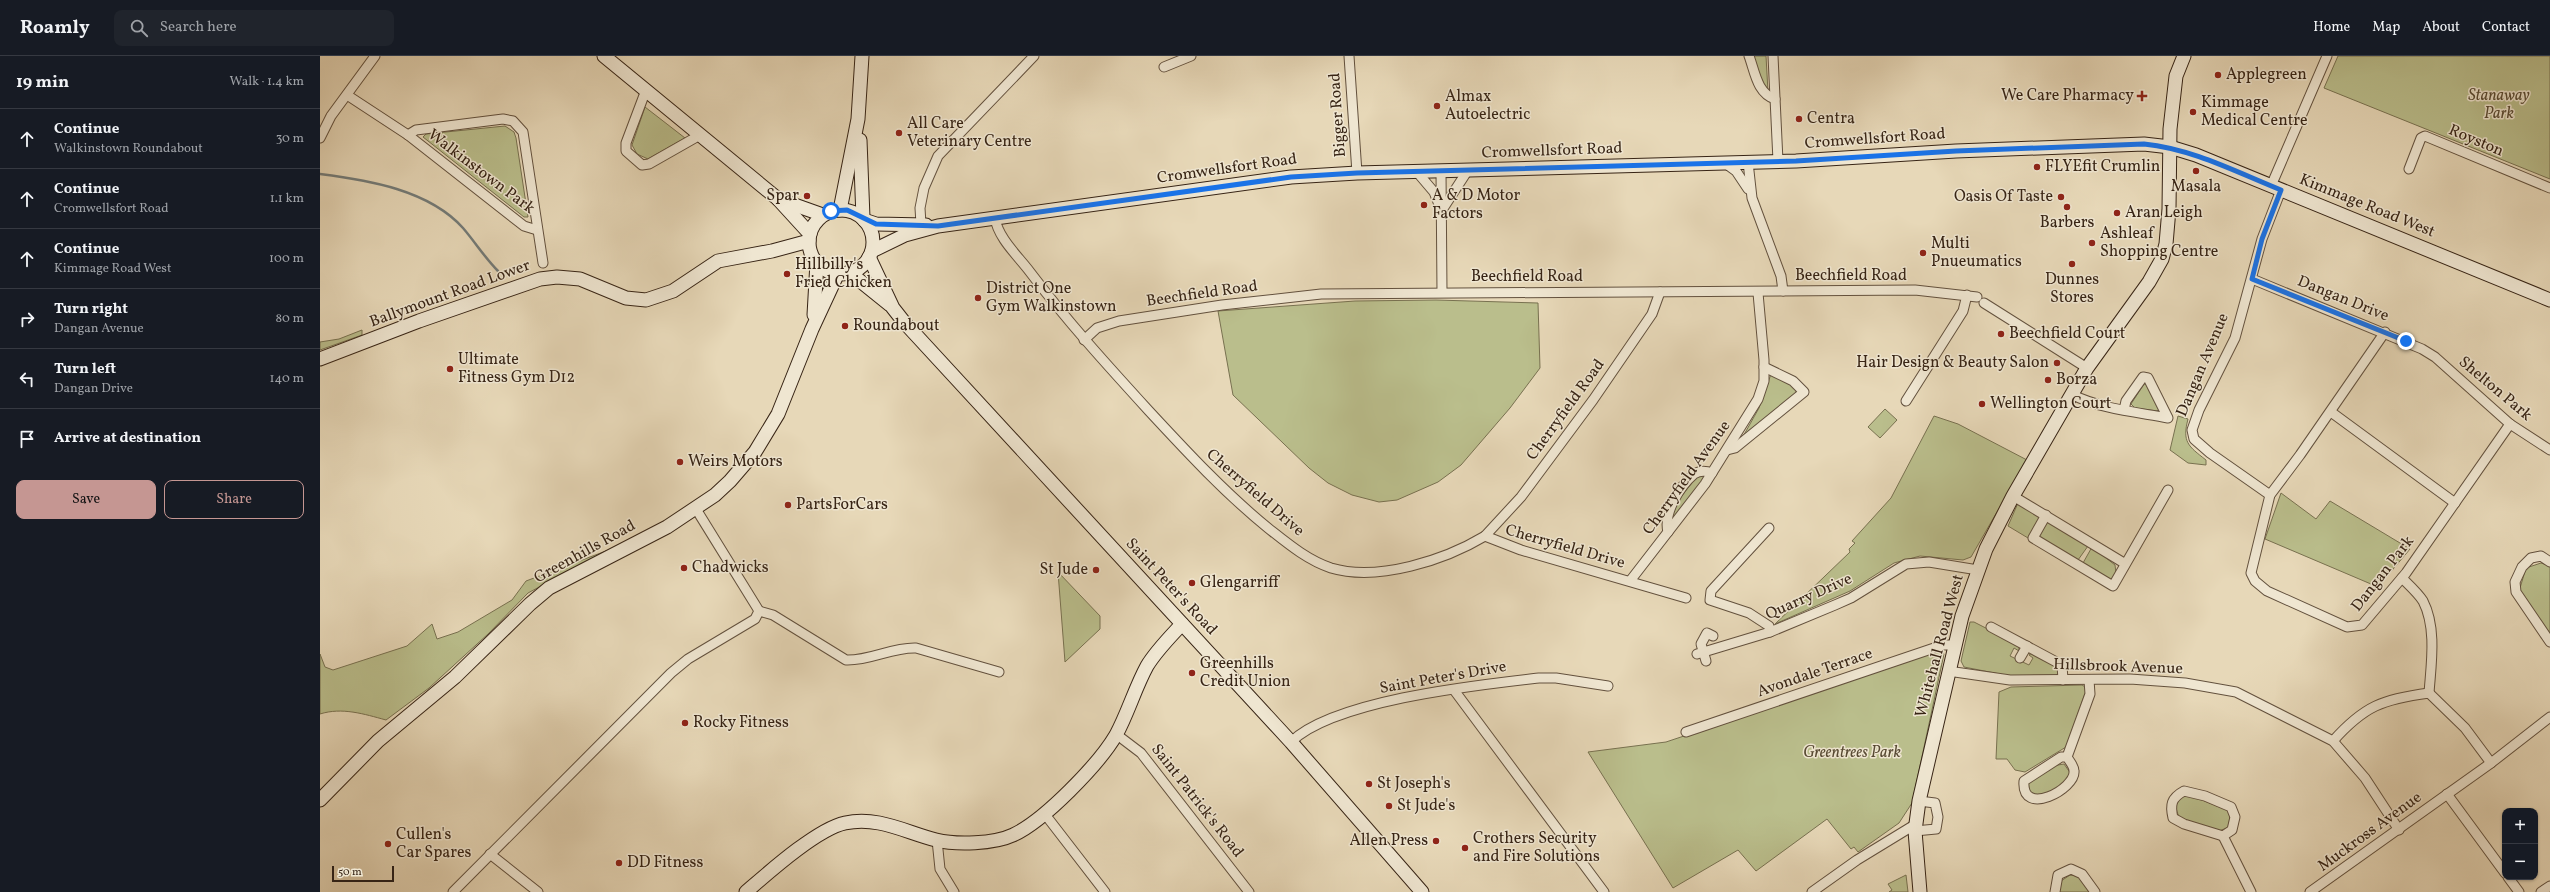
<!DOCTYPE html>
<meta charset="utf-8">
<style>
:root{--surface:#171b24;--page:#20242c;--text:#f1f3f6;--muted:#9ea1a6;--line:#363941;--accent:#c59692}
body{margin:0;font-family:Vollkorn,serif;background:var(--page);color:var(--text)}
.controls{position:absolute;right:12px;bottom:12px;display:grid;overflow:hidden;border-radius:8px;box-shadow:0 1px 3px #0004}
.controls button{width:36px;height:36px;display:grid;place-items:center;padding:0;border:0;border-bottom:1px solid var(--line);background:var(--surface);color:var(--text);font:20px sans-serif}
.scale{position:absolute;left:12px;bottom:10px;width:62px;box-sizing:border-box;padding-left:4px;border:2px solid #372415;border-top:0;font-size:11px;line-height:14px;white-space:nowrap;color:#372415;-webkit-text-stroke:3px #efe6d1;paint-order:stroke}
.stop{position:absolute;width:12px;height:12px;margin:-9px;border:3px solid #1a73e8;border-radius:50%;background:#fff}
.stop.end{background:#1a73e8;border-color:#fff;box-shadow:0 1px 4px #0008}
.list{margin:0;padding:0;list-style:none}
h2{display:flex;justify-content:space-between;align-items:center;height:52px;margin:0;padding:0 16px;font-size:17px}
h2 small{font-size:13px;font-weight:400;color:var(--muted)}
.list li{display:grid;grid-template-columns:26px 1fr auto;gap:12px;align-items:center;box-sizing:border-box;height:60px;padding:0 16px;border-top:1px solid var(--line)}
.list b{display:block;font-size:15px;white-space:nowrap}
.list p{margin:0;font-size:13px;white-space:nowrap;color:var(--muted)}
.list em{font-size:13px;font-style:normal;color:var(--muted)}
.actions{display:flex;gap:8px;padding:12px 16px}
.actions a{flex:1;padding:9px 0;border:1px solid var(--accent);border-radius:8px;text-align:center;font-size:14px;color:var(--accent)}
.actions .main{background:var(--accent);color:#111}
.icon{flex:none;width:22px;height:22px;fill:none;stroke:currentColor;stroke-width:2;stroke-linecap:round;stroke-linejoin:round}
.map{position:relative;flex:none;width:2230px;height:836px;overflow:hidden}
header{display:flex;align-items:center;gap:24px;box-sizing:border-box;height:56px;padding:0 20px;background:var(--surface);border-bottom:1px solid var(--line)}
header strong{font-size:19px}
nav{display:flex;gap:22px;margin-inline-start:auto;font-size:14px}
.search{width:280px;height:36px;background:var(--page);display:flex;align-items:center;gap:10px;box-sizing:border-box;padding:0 14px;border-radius:8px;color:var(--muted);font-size:15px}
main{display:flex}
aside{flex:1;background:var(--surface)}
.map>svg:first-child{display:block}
.green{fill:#babe8c;stroke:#787150}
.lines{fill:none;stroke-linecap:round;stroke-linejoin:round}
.stream{stroke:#747c79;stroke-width:2.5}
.street-casing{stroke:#63513e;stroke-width:11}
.secondary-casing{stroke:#372415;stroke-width:15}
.street{stroke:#efe6d1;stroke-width:9}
.secondary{stroke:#efe6d1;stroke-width:13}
.route{stroke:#1a73e8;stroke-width:5}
.poi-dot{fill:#8f2418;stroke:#efe6d1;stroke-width:1.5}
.labels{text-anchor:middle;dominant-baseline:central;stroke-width:3;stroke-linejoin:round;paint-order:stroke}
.poi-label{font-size:16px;fill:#372415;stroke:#efe6d1;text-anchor:start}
.park-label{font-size:16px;font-style:italic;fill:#584a33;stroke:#efe6d1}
.street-label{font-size:16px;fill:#372415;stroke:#efe6d1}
</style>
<header>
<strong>Roamly</strong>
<div class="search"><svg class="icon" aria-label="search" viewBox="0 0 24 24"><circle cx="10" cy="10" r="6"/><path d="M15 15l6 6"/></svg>Search here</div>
<nav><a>Home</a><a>Map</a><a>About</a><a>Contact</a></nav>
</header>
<main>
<aside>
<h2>19 min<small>Walk · 1.4 km</small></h2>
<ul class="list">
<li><svg class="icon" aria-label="ahead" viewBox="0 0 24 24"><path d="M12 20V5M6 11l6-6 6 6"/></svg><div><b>Continue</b><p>Walkinstown Roundabout</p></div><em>30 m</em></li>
<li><svg class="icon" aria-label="ahead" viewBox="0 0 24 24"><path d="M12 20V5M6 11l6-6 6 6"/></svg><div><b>Continue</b><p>Cromwellsfort Road</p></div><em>1.1 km</em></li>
<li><svg class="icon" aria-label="ahead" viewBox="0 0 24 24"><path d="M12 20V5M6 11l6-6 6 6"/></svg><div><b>Continue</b><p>Kimmage Road West</p></div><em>100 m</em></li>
<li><svg class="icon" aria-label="right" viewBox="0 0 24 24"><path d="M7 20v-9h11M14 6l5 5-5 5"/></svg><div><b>Turn right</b><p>Dangan Avenue</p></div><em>80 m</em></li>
<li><svg class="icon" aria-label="left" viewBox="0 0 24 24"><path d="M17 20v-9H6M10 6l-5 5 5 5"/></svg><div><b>Turn left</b><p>Dangan Drive</p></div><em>140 m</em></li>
<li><svg class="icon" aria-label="arrive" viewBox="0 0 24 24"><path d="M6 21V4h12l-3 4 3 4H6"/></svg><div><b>Arrive at destination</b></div></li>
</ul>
<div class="actions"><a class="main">Save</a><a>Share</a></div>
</aside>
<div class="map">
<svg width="2230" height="836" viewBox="0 0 2230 836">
<rect width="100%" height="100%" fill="#e7d8b8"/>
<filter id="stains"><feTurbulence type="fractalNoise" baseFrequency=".005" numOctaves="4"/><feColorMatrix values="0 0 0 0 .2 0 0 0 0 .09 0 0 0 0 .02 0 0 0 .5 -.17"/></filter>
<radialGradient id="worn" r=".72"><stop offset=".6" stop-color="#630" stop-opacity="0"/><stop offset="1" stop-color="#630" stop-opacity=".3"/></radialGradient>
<g class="green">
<polygon points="1432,0 1446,0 1448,36 1445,34"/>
<polygon points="2018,0 2230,0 2230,123 2004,32"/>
<polygon points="325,51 365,82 328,103 317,98 312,89"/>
<polygon points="185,70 194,76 196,82 208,161 204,161 103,81 106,78"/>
<polygon points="1116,244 1218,247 1220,312 1190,352 1141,409 1118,426 1077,444 1059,446 1032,439 1008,427 989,412 913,339 898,255 1035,245"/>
<polygon points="42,274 42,279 0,294 0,286 19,283"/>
<polygon points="1451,318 1473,330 1477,337 1421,384 1439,352"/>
<polygon points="1824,328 1827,328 1839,353 1837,355 1815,352 1811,348"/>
<polygon points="1565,353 1577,364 1560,382 1548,371"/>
<polygon points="1614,360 1638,368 1707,404 1651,501 1643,504 1600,500 1574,507 1530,535 1455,568 1530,496 1529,493 1535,487 1532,485 1571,442"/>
<path d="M 1858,360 L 1868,363 C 1862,386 1868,390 1886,404 L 1886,409 L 1868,407 L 1850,394 Z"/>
<polygon points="1378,419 1386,420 1350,466 1354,450"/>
<polygon points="1961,437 1996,463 2010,445 2090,493 2058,531 1945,483"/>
<polygon points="1698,447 1721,461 1708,482 1688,470"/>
<polygon points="1728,465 1768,490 1758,504 1718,480"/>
<polygon points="1772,491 1795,509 1796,517 1791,524 1763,507"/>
<path d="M 286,495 L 208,537 L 168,578 L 109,632 L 66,664 C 44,658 22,651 0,658 L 0,598 L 5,611 L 13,614 L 87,590 L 112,568 L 117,583 L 138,576 L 192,544 L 206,525 Z"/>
<polygon points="2221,507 2230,510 2230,580 2202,540 2200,532 2206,512"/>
<polygon points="738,516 780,560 780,573 745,606"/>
<polygon points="1650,566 1654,566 1699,589 1699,595 1694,592 1690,600 1709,609 1713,602 1709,599 1712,597 1737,611 1738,618 1734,620 1690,620 1644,611 1641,605"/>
<polygon points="1621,594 1624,598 1592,747 1579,767 1538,796 1534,791 1531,793 1507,763 1436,815 1418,794 1353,832 1268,696 1346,686"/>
<polygon points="1762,629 1767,632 1746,691 1705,716 1695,714 1687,703 1676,703 1679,636 1691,631"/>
<path d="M 1744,708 L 1751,718 C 1742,733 1727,741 1710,738 L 1708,726 L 1732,710 Z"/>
<path d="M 1867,738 L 1910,755 L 1909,771 L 1899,775 L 1861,763 C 1853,753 1855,742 1867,738 Z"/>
<polygon points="1586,819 1588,836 1569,836 1572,834 1568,828"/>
<path d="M 1750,819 C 1761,819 1765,828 1769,836 L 1738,836 L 1741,825 Z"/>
</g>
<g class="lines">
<path class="stream" d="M 0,118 C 48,124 109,134 143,172 C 155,186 165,202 178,215"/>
<g class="street-casing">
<g id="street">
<polyline points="1029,0 1037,117"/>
<path d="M 1429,0 C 1435,16 1437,37 1455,43"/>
<polyline points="1453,0 1458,105"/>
<polyline points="844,11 871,0"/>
<polyline points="326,34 306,87 306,95 322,109 329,108 380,79"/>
<polyline points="27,39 88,79 204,170 217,174"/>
<polyline points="88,79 96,74 183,63 193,65 203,76 223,207"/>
<polyline points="0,82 11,60 55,0"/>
<polyline points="1428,106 1432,142 1461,220 1463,235"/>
<polyline points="1405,107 1416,115 1428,133"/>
<polyline points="2089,113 2101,82 2105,80 2230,132"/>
<polyline points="1121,115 1122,236"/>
<polyline points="1097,116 1114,136 1120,151"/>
<polyline points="1951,130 2007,0"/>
<polyline points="1122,154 1148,114"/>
<path d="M 675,162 C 678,182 698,200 710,216 C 747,265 788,310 829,355 C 867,396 905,437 948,472 C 967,487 987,504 1011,512 C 1058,526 1125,504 1165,480 L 1201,494 L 1366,542"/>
<polyline points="601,168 600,152 604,132 618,100 714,0"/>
<polyline points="1932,223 2102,293 2115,301 2190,368 2230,394"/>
<polyline points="1664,247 1767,312"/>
<polyline points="2065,276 1980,399 1950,439 1931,517 1935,525 1947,535 2027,571 2042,569 2086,517 2190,368"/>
<polyline points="764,284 777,272 799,265 902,249 1001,238 1595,234 1657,241"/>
<path d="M 1751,338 C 1780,353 1816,356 1848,362 L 1828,322 L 1823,321 L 1806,345 L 1804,354"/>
<polyline points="1586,345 1643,255 1647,239"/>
<polyline points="2011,356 2135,447"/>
<polyline points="1407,394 1415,392 1484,336 1473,325 1444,311"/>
<polyline points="1950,439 1890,397 1874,383 1872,374 1879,354 1915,282 1942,183 1961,134"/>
<polyline points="1693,440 1804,507"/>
<polyline points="1726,459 1713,482 1793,530 1848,434"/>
<polyline points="1449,472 1391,535 1390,544 1429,557 1449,570 1450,576"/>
<path d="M 1348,476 C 1343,457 1360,430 1374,418 C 1380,414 1387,415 1392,417"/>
<polyline points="1165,480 1201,441 1273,344 1332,258 1340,236"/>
<polyline points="2230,506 2221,500 2211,502 2202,511 2195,526 2196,536 2230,586"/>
<path d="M 2082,522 C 2089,529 2098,537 2103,545 C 2117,572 2111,609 2109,637"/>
<polyline points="1310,525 1385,428 1438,343 1444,325 1444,304 1438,237"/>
<path d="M 439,555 L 453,559 L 526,604 C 550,605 572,591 596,592 L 679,616"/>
<polyline points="1671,571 1742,609 1743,624"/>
<polyline points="1377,598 1450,576 1515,549 1531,542 1586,508 1609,506 1658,514"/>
<polyline points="1700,602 1707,590"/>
<polyline points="1386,605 1381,588 1387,577 1393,580"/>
<polyline points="1628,615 1690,624 1810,623 1865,627 1916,636 2013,685 2045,722 2079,774"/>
<polyline points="1134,634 1284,836"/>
<polyline points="1366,676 1623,589 1634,589"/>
<polyline points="796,678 821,697 929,836"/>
<path d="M 2013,685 C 2044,650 2063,643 2109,637 L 2145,672 L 2171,707"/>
<path d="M 971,686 C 1014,644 1158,629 1219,622 L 1236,622 L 1288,630"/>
<path d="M 1741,701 L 1747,701 C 1750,706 1754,710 1754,715 C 1756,733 1701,762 1704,725 Z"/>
<polyline points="1747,701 1770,638 1769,624"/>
<path d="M 1864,735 L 1885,740 L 1911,751 L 1915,761 L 1912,774 L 1903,780 L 1864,768 L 1853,762 C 1850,749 1851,742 1864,735 Z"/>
<polyline points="2127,738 2185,817"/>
<polyline points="724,757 785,836"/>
<polyline points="1595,775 1616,773 1618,761 1615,747 1599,745"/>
<polyline points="1903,780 1931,836"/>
<polyline points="617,784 620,813 634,836"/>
<polyline points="170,798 218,836"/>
<polyline points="2188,821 2199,836"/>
<polyline points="133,836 351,617 368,603 435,563 439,555 436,550 376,453"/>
<polyline points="1492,836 1537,804 1596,768"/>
<polyline points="1735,836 1738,819 1751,813 1762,818 1775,836"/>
<polyline points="1990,836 2171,707 2230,661"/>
<polyline points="2221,836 2230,830"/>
</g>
</g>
<g class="secondary-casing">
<g id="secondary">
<polyline points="284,0 458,143 490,178"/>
<polyline points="540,84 543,162"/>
<polyline points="458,143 503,159"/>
<polyline points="520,154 538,63 542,0"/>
<circle cx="521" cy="186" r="32"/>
<polyline points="544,164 556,168 606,169"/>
<polyline points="552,195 585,179 618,170 971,121 1037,117 1476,105 1636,95 1824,88 1850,91 1876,99 2230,244"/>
<polyline points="549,201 573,252 584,266 971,686 1102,836"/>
<polyline points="529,216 570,249"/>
<polyline points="494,259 497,206"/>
<polyline points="0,303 99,265 220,223 237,221 260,223 306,242 326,244 353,235 398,205 452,195 489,185"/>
<polyline points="0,744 58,685 135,621 210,548 229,532 347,471 395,439 410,425 435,396 458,358 492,273 518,217"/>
<path d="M 426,836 C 448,817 497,773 525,767 C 558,760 585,776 616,784 C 636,789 674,788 693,779 C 724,765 779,708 796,679 C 808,657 815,632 827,610 C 836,595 850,581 862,568"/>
<polyline points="1600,836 1595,775 1599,745 1642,560 1666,493 1693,440 1767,312 1829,226 1842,203 1846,188 1849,153 1850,73 1856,20 1864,0"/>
</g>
</g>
<use href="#street" class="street"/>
<use href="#secondary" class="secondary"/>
</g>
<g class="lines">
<path class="route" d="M 511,155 L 527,154 L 556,168 L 618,170 L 971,121 L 1037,117 L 1476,105 L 1636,95 L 1824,88 C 1873,93 1916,116 1961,134 L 1942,183 L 1932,223 L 2086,285"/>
</g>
<g class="poi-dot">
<circle cx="1898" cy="19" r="4"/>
<path d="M1820 34h4v4h4v4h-4v4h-4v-4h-4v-4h4z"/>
<circle cx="1117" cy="50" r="4"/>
<circle cx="1873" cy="56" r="4"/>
<circle cx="1479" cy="63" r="4"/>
<circle cx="579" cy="77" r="4"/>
<circle cx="1717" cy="111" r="4"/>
<circle cx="1876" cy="115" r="4"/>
<circle cx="487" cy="140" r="4"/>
<circle cx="1741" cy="141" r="4"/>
<circle cx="1104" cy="149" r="4"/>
<circle cx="1747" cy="151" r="4"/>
<circle cx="1797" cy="157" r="4"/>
<circle cx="1772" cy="187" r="4"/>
<circle cx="1603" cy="197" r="4"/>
<circle cx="1752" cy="208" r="4"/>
<circle cx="467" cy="218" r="4"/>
<circle cx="658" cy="242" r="4"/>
<circle cx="525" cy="270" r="4"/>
<circle cx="1681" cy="278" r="4"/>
<circle cx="1737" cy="307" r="4"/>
<circle cx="130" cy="313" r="4"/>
<circle cx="1728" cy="324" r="4"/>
<circle cx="1662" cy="348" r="4"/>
<circle cx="360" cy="406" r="4"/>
<circle cx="468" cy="449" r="4"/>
<circle cx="364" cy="512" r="4"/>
<circle cx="776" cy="514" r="4"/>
<circle cx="872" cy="527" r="4"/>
<circle cx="872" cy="617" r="4"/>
<circle cx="365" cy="667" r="4"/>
<circle cx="1049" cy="728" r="4"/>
<circle cx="1069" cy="750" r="4"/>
<circle cx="1116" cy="785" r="4"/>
<circle cx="68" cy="788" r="4"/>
<circle cx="1145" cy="792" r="4"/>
<circle cx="299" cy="807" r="4"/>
</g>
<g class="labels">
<g class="poi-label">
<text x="1906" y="19">Applegreen</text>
<text x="1814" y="40" text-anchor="end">We Care Pharmacy</text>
<text x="1125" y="41">Almax<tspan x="1125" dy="18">Autoelectric</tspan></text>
<text x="1881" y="47">Kimmage<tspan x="1881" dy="18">Medical Centre</tspan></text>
<text x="1487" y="63">Centra</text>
<text x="587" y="68">All Care<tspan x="587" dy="18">Veterinary Centre</tspan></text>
<text x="1725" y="111">FLYEfit Crumlin</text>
<text x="1876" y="131" text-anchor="middle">Masala</text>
<text x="479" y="140" text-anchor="end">Spar</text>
<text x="1112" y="140">A &amp; D Motor<tspan x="1112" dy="18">Factors</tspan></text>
<text x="1733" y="141" text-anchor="end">Oasis Of Taste</text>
<text x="1805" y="157">Aran Leigh</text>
<text x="1747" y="167" text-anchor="middle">Barbers</text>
<text x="1780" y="178">Ashleaf<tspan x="1780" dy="18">Shopping Centre</tspan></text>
<text x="1611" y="188">Multi<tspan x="1611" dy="18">Pnueumatics</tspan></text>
<text x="475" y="209">Hillbilly's<tspan x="475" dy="18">Fried Chicken</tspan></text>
<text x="1752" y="224" text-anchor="middle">Dunnes<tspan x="1752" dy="18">Stores</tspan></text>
<text x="666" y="233">District One<tspan x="666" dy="18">Gym Walkinstown</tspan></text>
<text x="533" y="270">Roundabout</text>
<text x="1689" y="278">Beechfield Court</text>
<text x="138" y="304">Ultimate<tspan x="138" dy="18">Fitness Gym D12</tspan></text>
<text x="1729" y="307" text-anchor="end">Hair Design &amp; Beauty Salon</text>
<text x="1736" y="324">Borza</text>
<text x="1670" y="348">Wellington Court</text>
<text x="368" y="406">Weirs Motors</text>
<text x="476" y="449">PartsForCars</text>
<text x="372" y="512">Chadwicks</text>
<text x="768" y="514" text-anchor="end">St Jude</text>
<text x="880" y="527">Glengarriff</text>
<text x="880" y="608">Greenhills<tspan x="880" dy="18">Credit Union</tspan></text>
<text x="373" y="667">Rocky Fitness</text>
<text x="1057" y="728">St Joseph's</text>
<text x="1077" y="750">St Jude's</text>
<text x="76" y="779">Cullen's<tspan x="76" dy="18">Car Spares</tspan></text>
<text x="1153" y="783">Crothers Security<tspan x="1153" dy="18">and Fire Solutions</tspan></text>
<text x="1108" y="785" text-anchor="end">Allen Press</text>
<text x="307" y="807">DD Fitness</text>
</g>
<g class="park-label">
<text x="2179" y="40">Stanaway<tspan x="2179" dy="18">Park</tspan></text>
<text x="1532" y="697">Greentrees Park</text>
</g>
<g class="street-label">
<text transform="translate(1018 59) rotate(-94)">Bigger Road</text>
<text transform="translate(1555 83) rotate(-4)">Cromwellsfort Road</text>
<text transform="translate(2156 85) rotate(23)">Royston</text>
<text transform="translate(1232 95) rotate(-2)">Cromwellsfort Road</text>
<text transform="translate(907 113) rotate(-8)">Cromwellsfort Road</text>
<text transform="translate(161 116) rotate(37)">Walkinstown Park</text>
<text transform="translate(2047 150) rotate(22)">Kimmage Road West</text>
<text x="1531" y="220">Beechfield Road</text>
<text x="1207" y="221">Beechfield Road</text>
<text transform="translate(130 238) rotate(-20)">Ballymount Road Lower</text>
<text transform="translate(882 238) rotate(-8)">Beechfield Road</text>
<text transform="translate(2023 243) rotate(22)">Dangan Drive</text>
<text transform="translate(1883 309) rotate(-67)">Dangan Avenue</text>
<text transform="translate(2175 333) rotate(40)">Shelton Park</text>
<text transform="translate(1246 354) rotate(-54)">Cherryfield Road</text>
<text transform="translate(1367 422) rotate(-54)">Cherryfield Avenue</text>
<text transform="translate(935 437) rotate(41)">Cherryfield Drive</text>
<text transform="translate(1245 491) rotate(16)">Cherryfield Drive</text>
<text transform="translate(265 496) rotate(-29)">Greenhills Road</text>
<text transform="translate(2063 518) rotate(-52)">Dangan Park</text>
<text transform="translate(851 531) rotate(47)">Saint Peter's Road</text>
<text transform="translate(1489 541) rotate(-24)">Quarry Drive</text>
<text transform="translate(1620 590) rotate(-75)">Whitehall Road West</text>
<text transform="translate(1798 611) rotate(2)">Hillsbrook Avenue</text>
<text transform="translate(1495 617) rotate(-19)">Avondale Terrace</text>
<text transform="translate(1123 622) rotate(-10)">Saint Peter's Drive</text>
<text transform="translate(877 745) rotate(52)">Saint Patrick's Road</text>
<text transform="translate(2050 776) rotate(-36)">Muckross Avenue</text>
</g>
</g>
<rect width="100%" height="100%" filter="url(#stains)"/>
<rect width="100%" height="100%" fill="url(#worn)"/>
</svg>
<div class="controls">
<button>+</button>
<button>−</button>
</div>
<div class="scale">50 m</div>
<div class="stop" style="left:511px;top:155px"></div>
<div class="stop end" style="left:2086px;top:285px"></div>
</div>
</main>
